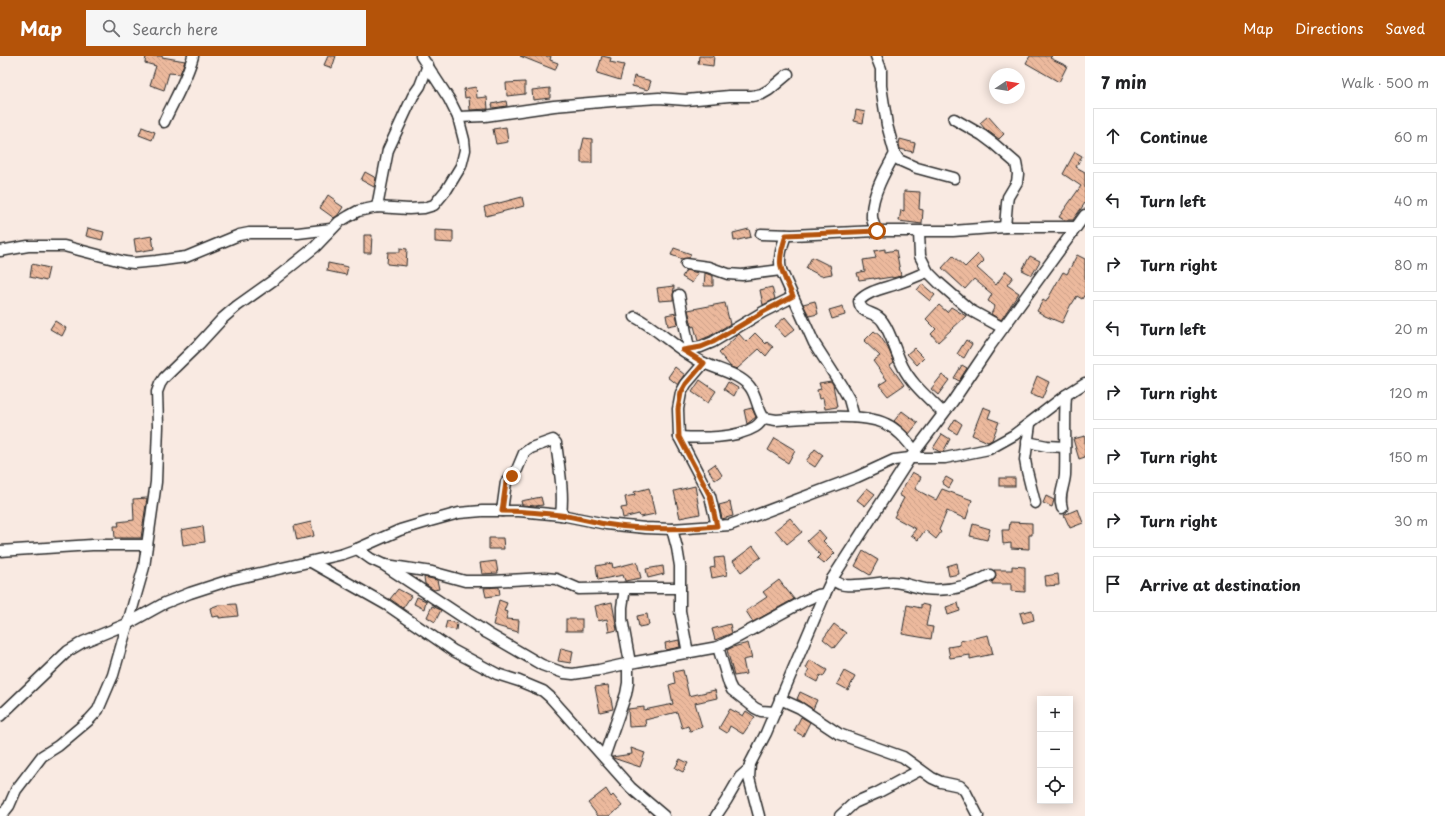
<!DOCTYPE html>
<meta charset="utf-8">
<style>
:root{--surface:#fff;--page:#f6f6f6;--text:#202124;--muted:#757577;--line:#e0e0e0;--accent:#b45309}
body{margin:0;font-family:"Playpen Sans",sans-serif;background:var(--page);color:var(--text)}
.controls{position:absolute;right:12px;bottom:12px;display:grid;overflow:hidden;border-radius:0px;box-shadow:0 2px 10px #0003}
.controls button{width:36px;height:36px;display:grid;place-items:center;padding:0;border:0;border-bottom:1px solid var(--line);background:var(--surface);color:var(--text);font:20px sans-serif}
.compass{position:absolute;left:989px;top:12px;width:36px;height:36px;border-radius:50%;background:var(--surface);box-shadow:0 2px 10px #0003;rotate:78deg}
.stop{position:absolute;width:12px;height:12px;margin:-9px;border:3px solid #b45309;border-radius:50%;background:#fff}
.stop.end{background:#b45309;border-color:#fff;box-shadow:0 1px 4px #0008}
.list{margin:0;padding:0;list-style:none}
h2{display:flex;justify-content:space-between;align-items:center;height:52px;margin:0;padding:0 16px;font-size:17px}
h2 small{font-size:13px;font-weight:400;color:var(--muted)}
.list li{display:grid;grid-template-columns:26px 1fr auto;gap:12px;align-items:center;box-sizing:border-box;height:56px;margin:0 8px 8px;padding:0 8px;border:1px solid var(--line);border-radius:0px}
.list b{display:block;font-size:15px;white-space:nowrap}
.list em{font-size:13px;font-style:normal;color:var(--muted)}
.icon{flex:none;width:22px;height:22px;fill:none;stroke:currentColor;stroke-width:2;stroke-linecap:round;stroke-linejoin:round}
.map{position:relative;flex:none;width:1085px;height:760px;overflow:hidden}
header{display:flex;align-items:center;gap:24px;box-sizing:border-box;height:56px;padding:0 20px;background:var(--accent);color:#fff}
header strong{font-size:19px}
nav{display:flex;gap:22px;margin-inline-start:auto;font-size:14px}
.search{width:280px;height:36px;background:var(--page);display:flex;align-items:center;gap:10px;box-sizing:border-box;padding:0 14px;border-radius:0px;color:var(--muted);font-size:15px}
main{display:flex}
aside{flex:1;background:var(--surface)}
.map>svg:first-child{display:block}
.building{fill:url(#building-back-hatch);stroke:#2b2b2b}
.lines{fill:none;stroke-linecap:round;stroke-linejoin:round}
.street-casing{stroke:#2b2b2b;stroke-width:13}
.street{stroke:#fff;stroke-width:10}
.route{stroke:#b45309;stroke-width:5}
</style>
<header>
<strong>Map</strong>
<div class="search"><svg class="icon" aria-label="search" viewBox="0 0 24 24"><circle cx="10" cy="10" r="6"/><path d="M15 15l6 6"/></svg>Search here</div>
<nav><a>Map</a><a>Directions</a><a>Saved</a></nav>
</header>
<main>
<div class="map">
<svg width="1085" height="760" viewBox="0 0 1085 760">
<defs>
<pattern id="building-back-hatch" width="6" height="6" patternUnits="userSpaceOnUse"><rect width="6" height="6" fill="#ecb99d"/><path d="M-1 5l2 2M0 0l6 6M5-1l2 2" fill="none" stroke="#cb9f87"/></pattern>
</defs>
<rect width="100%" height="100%" fill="#f9eae2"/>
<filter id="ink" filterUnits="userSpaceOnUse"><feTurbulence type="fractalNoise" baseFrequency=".025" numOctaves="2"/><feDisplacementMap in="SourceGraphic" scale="8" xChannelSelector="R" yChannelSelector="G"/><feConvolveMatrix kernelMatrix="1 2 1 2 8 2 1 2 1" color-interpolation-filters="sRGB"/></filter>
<g filter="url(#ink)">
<g class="building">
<polygon points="146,0 162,0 162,1 185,5 180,18 169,17 164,34 150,29 156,10 145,7"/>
<polygon points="328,0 336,0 332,12 324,9"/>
<polygon points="520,0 551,0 550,4 558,7 555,14"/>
<polygon points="602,0 611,2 610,6 624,9 620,24 597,17"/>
<polygon points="699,0 714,0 713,10 698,8"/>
<polygon points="1030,0 1052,0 1050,2 1067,10 1059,26 1026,7"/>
<polygon points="634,20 651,25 648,34 632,30"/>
<polygon points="525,26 525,38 507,40 506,27"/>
<polygon points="476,31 477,42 487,41 488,53 470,54 469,41 465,42 464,33"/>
<polygon points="550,32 550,42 533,44 532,34"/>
<polygon points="506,45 507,50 493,52 492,48"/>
<polygon points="856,54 865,56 863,67 854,65"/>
<polygon points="988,60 1004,78 999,83 985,73 980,67"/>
<polygon points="142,71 155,76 152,84 139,79"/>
<polygon points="506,71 508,86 496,88 493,73"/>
<polygon points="584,82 592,83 592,107 581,107 581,95"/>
<polygon points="900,83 915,87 913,96 900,93 899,88"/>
<polygon points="1075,96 1082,100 1076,111 1085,116 1085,147 1073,164 1064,164 1059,161 1081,130 1063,118"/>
<polygon points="365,116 376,122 374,131 361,124"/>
<polygon points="904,135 920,136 919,153 923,154 922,168 899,165 901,154 904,155"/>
<polygon points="328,139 335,144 334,145 343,151 338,159 334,162 320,152"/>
<polygon points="522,141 524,150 486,160 484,151"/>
<polygon points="88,172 104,176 102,184 86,180"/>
<polygon points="749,173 751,181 734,185 733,177"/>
<polygon points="435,174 453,175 453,187 435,186"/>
<polygon points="364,179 372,179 371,197 364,197"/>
<polygon points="152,180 154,193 136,196 134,183"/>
<polygon points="400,192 407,193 406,210 387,208 388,196 400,196"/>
<polygon points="674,192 691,198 689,202 682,203 671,199"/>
<polygon points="885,193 885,196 896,194 901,220 892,222 892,221 879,223 879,222 874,223 874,222 859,224 857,217 865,215 863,204 876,202 874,195"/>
<polygon points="978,198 984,205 977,212 996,229 1006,215 1013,221 1007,229 1019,237 1001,264 991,258 995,250 988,245 992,238 974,223 965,233 942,212 953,200 965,211"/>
<polygon points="1077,199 1085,203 1085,238 1082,243 1077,240 1072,248 1071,248 1062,267 1045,260 1037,255 1043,244 1046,246 1063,216 1067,218"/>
<polygon points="1030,200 1040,205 1032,219 1022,214"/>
<polygon points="812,201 828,209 830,209 832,218 821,220 806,212"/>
<polygon points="328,207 348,211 346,219 327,215"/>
<polygon points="32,208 49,212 46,225 30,221"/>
<polygon points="686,214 698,217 692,227 682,221"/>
<polygon points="705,217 713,220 713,230 704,230"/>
<polygon points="922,228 935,239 930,245 917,234"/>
<polygon points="674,230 673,244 659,245 657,232"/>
<polygon points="772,231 775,243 763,249 760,234"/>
<polygon points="815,245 818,258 809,260 803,248"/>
<polygon points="725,247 730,268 710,280 698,285 694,270 692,271 691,266 688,254"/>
<polygon points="939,249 947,256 951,251 966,260 938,286 931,278 936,273 926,263"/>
<polygon points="843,250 845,259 832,263 829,254"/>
<polygon points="676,257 678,268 668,270 666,259"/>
<polygon points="785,261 795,273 785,281 775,270"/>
<polygon points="55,265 66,272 62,280 50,273"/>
<polygon points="874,275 880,280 888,292 894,306 890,309 904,329 888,340 879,329 887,324 873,305 880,300 864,285"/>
<polygon points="755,277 766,288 767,286 773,291 766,300 759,293 737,313 731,311 719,297 739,278 746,286"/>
<polygon points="966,284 972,288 964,302 957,298"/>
<polygon points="914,292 924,302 917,309 907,298"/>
<polygon points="962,309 967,312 959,325 954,322"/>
<polygon points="675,311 685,319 678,329 668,321"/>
<polygon points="942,319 949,324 938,339 931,333"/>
<polygon points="1037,320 1049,326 1042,343 1030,338"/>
<polygon points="700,324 716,335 708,347 692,336"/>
<polygon points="831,325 833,328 837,351 825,353 823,342 819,343 817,334 821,333 819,327"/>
<polygon points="728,326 738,332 734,340 724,333"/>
<polygon points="983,351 991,354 988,362 999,366 992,384 988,386 972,379"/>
<polygon points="752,352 756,361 747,368 744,354"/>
<polygon points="902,355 918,367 909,378 894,365"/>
<polygon points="955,363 962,368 957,378 949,373"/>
<polygon points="942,378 950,383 943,396 940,396 933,392"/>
<polygon points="1085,380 1085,401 1079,403 1073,383"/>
<polygon points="775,382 795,394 788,407 768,394"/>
<polygon points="815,393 823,399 815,411 806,405"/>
<polygon points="715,408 722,419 715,424 708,413"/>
<polygon points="912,416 921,421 915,433 936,444 942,433 972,444 966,463 947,455 939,474 941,476 936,483 925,474 918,484 911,479 916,473 894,461 904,442 899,439"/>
<polygon points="946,421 953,425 949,432 942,427"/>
<rect x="999" y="422" width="16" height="8"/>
<polygon points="695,430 700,458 680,462 674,435"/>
<polygon points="649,432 655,458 640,461 639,458 623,462 621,452 627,451 625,441 635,439 634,436"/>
<polygon points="867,432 875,438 865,450 857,444"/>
<polygon points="1046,440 1054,444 1052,451 1043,447"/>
<polygon points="541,441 543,449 535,450 522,449 521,445"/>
<polygon points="147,442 141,482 115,482 114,470 119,470 118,466 134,464 133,443"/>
<polygon points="730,446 733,460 722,463 719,449"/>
<polygon points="1078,453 1083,467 1070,472 1064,459"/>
<polygon points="790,462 802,476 787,488 775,474"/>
<polygon points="311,466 314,480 297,484 294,470"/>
<polygon points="1010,466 1032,467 1032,479 1029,479 1029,493 1011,492 1011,487 1003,488 1002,474 1009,474"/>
<polygon points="973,468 990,473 987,484 970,480"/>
<polygon points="203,470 205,486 183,489 181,474"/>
<polygon points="819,474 826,482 823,485 835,497 824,508 817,502 820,499 807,485"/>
<polygon points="489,482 503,482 504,493 489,493"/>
<polygon points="753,490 761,501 741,516 733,505"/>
<polygon points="863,495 878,504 870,519 855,510"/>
<polygon points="724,501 727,519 712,522 710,512 715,511 714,502"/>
<polygon points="496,505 498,517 482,518 480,507"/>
<polygon points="637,506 641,522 625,525 623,519 598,524 596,510 612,507 613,512"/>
<polygon points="957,507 959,518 949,520 947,510"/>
<polygon points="663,510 664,518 648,522 646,513"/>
<polygon points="1012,510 1025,511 1025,536 1011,535 1011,528 992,528 992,526 995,523 996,520 994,514 1012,514"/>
<polygon points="1058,518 1059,529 1046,530 1045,520"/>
<polygon points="424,521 437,524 439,533 434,534 425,528"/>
<polygon points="779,524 794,543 753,566 746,555 767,541 763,536"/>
<polygon points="499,531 500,539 486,541 484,532"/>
<polygon points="398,533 411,540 403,552 390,543"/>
<polygon points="417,541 426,545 424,553 414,548"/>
<polygon points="499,544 507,547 504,555 508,556 506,563 519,564 518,576 493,569"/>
<polygon points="612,546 617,574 609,576 607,563 598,565 595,550"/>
<polygon points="958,547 960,555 948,559 946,551"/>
<polygon points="236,548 238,560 219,562 219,560 212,561 210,552 218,549"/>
<polygon points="921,548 930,550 926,570 933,571 931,583 902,578 907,549 921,552"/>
<polygon points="432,550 441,554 435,566 427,561"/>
<polygon points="1032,554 1034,564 1023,567 1020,557"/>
<polygon points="647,558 649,569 639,571 637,560"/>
<rect x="566" y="563" width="16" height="12"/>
<polygon points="447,565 457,567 456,574 445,572"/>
<polygon points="730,568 732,577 715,584 712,573"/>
<polygon points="834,568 846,577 834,592 823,583"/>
<polygon points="988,579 993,598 970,603 970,599 950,602 948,591 960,589 960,585"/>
<polygon points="679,584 680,591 666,594 665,587"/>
<polygon points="748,587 752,602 743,604 746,618 734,620 727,594 733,591"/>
<polygon points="561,592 573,595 571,607 558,605"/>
<polygon points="810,604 827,614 823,621 820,619 817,626 806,620 809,614 806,612"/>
<polygon points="683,614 689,640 715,634 717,642 695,647 702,671 690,675 688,670 682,672 677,656 645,664 646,670 629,671 628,653 644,651 644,654 673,648 669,629 675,627 673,616"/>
<polygon points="844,615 855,621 848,634 837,628"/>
<polygon points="608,629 613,653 600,656 595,631"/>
<polygon points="800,636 817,644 813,653 797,643"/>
<polygon points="730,653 743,660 746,655 755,661 743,678 730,670 727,677 719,672"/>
<polygon points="801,661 810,666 803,680 794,675"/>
<polygon points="631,692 645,697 640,711 613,702 612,701 632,698"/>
<polygon points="680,703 688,707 683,716 675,712"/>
<polygon points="606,733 611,741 613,739 622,750 609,760 598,760 588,747"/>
</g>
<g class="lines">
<g class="street-casing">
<g id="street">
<polyline points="876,0 881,13 881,30 887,69 895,98 899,104 917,112 954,122"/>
<polyline points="458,61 485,60 554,50 612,45 659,42 686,44 729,40 752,40 762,38 769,34 788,18"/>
<polyline points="954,63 982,79 994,88 1016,107 1018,118 1017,126 1008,141 1007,147 1005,171"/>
<path d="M 164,66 C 174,44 187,23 193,0"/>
<polyline points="377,151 388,94 413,40 420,30 428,9"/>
<path d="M 877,175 C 874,169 871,164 872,157 C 872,138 886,114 895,98"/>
<polyline points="919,176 920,200 928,216 939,227 970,254 1003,272"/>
<polyline points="761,178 792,179 877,175 953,175 1005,171 1076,171"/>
<path d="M 786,179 C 782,190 778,202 781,214 L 814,287 L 841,329 L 849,343 L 854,361"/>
<polyline points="0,195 28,190 64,190 125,206 134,207 156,205 186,201 239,179 249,177 298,177 331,173"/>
<polyline points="686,208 708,211 728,218 742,219 781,214"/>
<path d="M 928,216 C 918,219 909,224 899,227 C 886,232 869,234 859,245 C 861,260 876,254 883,266 C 892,279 895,296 903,311 C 912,329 930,343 943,357"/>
<polyline points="679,239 689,293"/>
<path d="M 635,261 C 660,274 679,296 704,307 C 719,314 740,318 750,331 C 757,340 757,353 764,362 L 776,364 C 804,362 863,356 886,368 C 899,374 907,385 915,395"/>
<polyline points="683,294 701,291 713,286 763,256 793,241"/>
<polyline points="704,307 686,328 681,337 678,353 679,381 710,440 717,470"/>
<polyline points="1030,368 1025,404 1027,415 1035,447"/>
<path d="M 679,381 C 701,382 735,383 755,371 C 759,369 761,365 764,362"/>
<polyline points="1027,386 1047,390 1065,391"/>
<path d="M 1062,452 C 1058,440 1064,431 1065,419 C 1066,392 1064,366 1066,339"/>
<path d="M 502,455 L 506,426 L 516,416 L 524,397 L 531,392 L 553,384 L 556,387 C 559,411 564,435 561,459"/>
<polyline points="672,473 677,492 680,510 680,555 688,597"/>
<polyline points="357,493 371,503 384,509 487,577 542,609 564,617 573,618 599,614 630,607 718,591 738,581 806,544 818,539 825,538"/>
<polyline points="0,495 92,489 147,489"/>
<polyline points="311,506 387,549 454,595 497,618 519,625 543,635 550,641 631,732 664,760"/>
<polyline points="386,509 432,516 465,525 492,525 545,522 556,523 579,533 625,532 680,532"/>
<path d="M 832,523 C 835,525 837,527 840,528 C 851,532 879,526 892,526 C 903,526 914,531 925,533 C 948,536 970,530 990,519"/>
<polyline points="625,532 622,551 622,563 630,607"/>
<polyline points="718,591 729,628 732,634 755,652 761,655 775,656"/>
<polyline points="780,643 800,652 839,678 903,701 932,722 941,726 960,730 965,735 978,760"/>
<polyline points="0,660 68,595 83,586 127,568 165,547 190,537 230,524 343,498 357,493 400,474 430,465 459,457 482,455 519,455 561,459 606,468 645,472 672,473 730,469 857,421 894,404 910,402 945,402 989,393 1014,379 1066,339 1085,327"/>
<polyline points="604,701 626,638 628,627 628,607"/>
<polyline points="1,760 9,750 16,734 42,700 58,690 89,664 98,654 113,619 144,511 156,426 158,370 157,336 160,328 164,322 199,288 223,262 237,250 275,223 315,191 339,166 349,160 358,155 377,151 409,153 424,152 434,149 438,144 447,133 461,110 465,94 464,84 458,61 449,43 421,0"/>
<polyline points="716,760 726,745 740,721 749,713"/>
<polyline points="759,760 749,722 750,708 766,677 825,538 832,523 910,402 953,345 990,290 1085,159"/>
<polyline points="840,760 854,747 877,737 920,714"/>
</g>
</g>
<use href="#street" class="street"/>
</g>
</g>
<g class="lines" filter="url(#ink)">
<path class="route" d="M 512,420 L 508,423 L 506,426 L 502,455 C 522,455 541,457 560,459 C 575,461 590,465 605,468 C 642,474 680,474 717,470 L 710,440 L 679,381 L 678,353 L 681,337 L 686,328 L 704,307 L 683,294 L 701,291 L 713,286 L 763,256 L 793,240 C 780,212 776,210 786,179 L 877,175"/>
</g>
</svg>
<div class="controls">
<button>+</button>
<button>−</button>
<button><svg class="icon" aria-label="locate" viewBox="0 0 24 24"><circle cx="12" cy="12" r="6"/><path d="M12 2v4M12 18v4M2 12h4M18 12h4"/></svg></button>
</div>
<svg class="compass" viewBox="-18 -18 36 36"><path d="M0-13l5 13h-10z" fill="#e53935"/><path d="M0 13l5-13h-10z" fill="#757577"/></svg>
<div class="stop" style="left:877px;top:175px"></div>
<div class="stop end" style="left:512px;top:420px"></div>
</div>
<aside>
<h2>7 min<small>Walk · 500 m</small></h2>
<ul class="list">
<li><svg class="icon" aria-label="ahead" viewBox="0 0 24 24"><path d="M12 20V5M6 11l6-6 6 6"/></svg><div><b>Continue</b></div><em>60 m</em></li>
<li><svg class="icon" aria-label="left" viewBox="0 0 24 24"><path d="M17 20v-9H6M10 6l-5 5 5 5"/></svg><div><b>Turn left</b></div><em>40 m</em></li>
<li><svg class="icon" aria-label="right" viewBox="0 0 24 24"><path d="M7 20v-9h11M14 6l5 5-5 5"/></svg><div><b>Turn right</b></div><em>80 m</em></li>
<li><svg class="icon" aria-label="left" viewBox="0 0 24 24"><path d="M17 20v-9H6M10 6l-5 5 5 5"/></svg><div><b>Turn left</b></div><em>20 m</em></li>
<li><svg class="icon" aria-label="right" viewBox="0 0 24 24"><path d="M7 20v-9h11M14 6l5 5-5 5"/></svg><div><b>Turn right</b></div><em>120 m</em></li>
<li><svg class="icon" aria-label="right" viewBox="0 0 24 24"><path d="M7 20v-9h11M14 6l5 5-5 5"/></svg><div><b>Turn right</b></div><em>150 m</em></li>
<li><svg class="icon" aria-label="right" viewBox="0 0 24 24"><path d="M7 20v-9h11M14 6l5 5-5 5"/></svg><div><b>Turn right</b></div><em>30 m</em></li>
<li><svg class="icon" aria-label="arrive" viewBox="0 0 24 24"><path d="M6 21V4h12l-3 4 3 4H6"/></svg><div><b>Arrive at destination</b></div></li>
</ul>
</aside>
</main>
